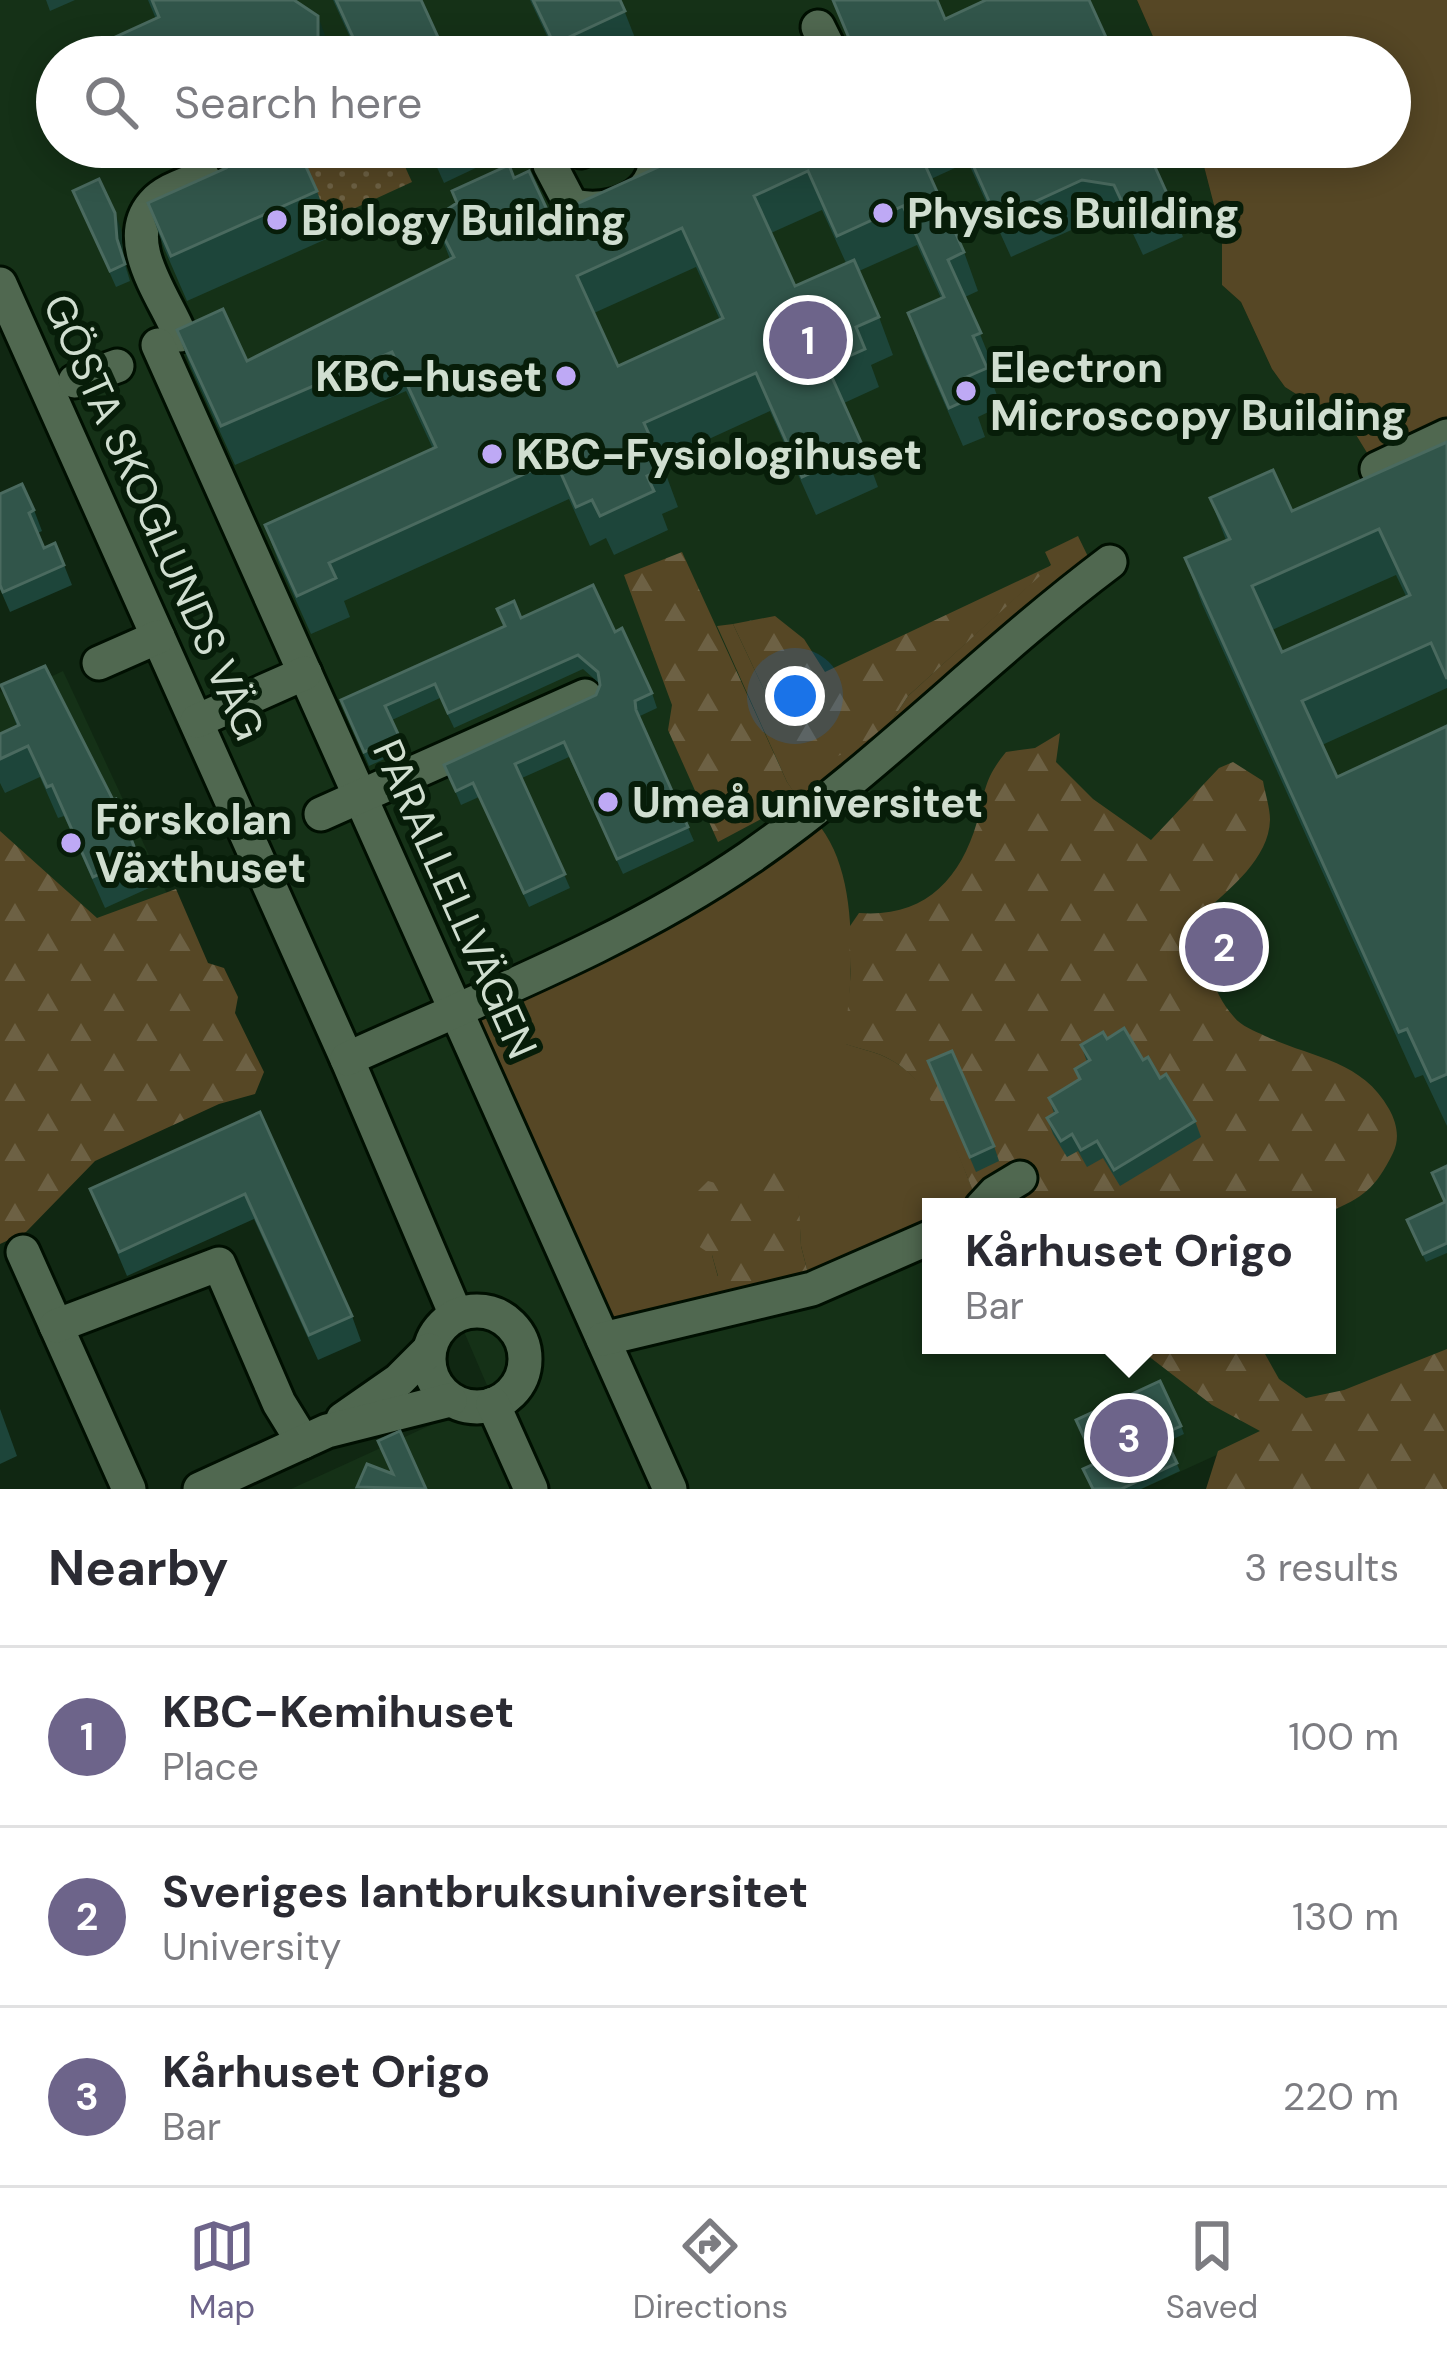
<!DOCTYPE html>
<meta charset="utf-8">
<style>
:root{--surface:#fff;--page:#f7f7f7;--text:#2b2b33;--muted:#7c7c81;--line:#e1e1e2;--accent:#6d648a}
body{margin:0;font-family:"DM Sans",sans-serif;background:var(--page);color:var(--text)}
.you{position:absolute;left:795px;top:696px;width:42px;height:42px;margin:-30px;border:9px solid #fff;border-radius:50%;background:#1a73e8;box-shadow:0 0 0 18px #1a73e833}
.badge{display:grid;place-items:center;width:78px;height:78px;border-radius:50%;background:var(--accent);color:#fff;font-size:39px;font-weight:700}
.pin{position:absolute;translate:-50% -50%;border:6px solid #fff;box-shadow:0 3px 12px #0006}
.popup{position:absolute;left:922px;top:1198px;width:414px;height:156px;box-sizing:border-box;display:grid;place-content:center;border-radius:0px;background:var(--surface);filter:drop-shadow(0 3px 9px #0005);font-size:39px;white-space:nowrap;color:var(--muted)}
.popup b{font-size:45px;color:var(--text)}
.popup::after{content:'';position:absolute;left:50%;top:100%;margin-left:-24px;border:24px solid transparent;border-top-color:var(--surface)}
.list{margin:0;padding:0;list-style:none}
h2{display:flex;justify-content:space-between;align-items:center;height:156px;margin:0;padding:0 48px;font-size:51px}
h2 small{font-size:39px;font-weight:400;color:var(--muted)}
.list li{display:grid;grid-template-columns:78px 1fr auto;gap:36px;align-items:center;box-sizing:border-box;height:180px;padding:0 48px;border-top:3px solid var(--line)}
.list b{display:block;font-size:45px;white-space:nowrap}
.list p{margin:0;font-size:39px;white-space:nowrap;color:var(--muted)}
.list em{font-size:39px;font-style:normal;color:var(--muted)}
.icon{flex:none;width:66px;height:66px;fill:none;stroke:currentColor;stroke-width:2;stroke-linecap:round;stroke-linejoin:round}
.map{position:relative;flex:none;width:1447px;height:1489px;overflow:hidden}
.search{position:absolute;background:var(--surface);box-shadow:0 6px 30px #0003;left:36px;right:36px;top:36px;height:132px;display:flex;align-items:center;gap:30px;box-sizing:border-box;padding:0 42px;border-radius:66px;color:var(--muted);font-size:45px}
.sheet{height:696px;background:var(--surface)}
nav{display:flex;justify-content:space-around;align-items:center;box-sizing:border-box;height:168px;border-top:3px solid var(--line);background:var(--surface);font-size:33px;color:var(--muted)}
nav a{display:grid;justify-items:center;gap:6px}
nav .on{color:var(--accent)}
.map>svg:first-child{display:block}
.built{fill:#153117;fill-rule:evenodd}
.green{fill:#564725}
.forest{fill:url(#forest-firs)}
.park{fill:url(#park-dots)}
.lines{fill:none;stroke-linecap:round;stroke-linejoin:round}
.minor-casing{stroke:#000f01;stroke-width:39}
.minor{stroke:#506850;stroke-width:33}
.wall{fill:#1d453a;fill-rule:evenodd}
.shaded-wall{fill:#103223}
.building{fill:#31554a;stroke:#4a6a5f;stroke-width:3;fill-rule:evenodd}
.poi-dot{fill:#bea9f5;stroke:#071d09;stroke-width:4.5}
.labels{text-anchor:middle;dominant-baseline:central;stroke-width:12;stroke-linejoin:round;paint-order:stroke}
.poi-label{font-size:42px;font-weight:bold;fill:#d0ded0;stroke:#071d09;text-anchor:start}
.street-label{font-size:42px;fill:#d0ded0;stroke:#071d09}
</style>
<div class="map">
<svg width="1447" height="1489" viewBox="0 0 1447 1489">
<defs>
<pattern id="forest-firs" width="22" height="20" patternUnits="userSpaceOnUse" patternTransform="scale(3)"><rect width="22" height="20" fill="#564725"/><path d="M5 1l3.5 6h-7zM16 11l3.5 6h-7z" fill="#6d6144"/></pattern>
<pattern id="park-dots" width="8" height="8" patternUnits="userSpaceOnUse" patternTransform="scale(3)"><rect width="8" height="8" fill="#564725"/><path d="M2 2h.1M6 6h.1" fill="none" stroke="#6d6144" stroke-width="1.8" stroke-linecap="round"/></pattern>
</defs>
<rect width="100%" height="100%" fill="#102712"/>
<g class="built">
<path d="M 0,0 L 1137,0 L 1162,57 L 57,57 L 57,147 L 1199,147 L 1222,236 L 1222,285 L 1241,302 L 1272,369 L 1285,387 L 1353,430 L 1377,468 L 1447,436 L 1447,1350 L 1142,1489 L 291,1489 L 492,1397 L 347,1059 L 0,284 ZM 931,1207 L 1327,1207 L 1327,1345 L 931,1345 Z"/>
<polygon points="63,671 169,898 0,974 0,691 8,697"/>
</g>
<g class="green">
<polygon points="1137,0 1447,0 1447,436 1377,469 1353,430 1285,387 1272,369 1241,302 1222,285 1222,236 1199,147 1390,147 1390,57 1162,57"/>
<path d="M 1078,536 L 1096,573 L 809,814 C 864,866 851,973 846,1044 C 860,1049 878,1052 891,1060 C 940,1086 959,1160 980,1207 L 931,1207 L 931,1237 L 812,1289 L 801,1246 L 797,1177 L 712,1255 L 718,1277 L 668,1322 L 617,1338 L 456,1010 L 808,814 L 787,782 L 717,626 L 733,624 L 766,694 L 792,720 L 889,725 L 908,696 L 1051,565 L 1045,552 Z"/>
</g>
<g class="forest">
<polygon points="682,552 787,782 799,799 718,842 668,730 672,705 624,575"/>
<polygon points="1052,565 908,696 889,725 853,750 807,768 791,737 792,720 766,694 733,624 775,616 804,639 825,672"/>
<path d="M 1060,733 L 1056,762 L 1093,799 L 1151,840 L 1219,768 L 1233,762 L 1263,781 C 1265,793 1270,808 1270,820 C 1269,858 1230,889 1204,912 C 1203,950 1208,987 1234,1017 C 1241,1026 1255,1031 1265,1036 C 1312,1058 1362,1060 1389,1109 C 1397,1123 1400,1139 1393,1153 C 1375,1189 1364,1197 1327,1213 L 1327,1207 L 980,1207 C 960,1162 936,1084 891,1060 C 878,1052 860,1049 845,1044 L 851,969 L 848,929 L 859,913 C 923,918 960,881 977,822 C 986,789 984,779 1006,752 L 1035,748 Z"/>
<polygon points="0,831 97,918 176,889 208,963 224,968 238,997 235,1013 264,1072 255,1094 219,1104 95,1161 26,1232 0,1244"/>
<polygon points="777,1160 798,1177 801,1246 812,1289 668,1322 675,1283 718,1276 712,1255 689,1240 685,1204 708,1181 723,1185 736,1168"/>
<polygon points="1134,1345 1260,1345 1279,1379 1306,1398 1344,1390 1447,1349 1447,1489 1206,1489 1218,1451 1260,1431 1212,1405"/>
</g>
<polygon class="park" points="294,147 396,147 412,182 327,221"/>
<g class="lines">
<g class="minor-casing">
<g id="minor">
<polyline points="818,27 833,57"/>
<polyline points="579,147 581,151"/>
<path d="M 550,165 L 571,205 C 609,217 667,195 653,147"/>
<polyline points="0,284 347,1059 456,1315"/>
<path d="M 180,335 C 166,299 120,242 153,204 C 165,190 187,184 203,177"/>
<polyline points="158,345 670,1489"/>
<polyline points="75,381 117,366"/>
<polyline points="1377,469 1447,436"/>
<polyline points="99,663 158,637"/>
<polyline points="197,721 305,673"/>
<polyline points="321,814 585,696"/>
<path d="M 347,1059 C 483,997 625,943 749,858 C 878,769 986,655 1110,562"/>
<polyline points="982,1207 995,1193 1020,1178"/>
<polyline points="23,1252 129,1489"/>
<circle cx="477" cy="1359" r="48"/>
<polyline points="56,1326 219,1264 279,1403 303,1442"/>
<polyline points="603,1339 812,1289 931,1237"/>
<polyline points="493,1404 531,1489"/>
<polyline points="343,1419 399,1380 429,1350"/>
<polyline points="200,1489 327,1431 450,1400"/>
</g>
</g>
<use href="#minor" class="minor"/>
</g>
<g class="wall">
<polygon points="46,0 75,0 50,11"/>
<polygon points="148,0 215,0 156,19"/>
<polygon points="333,0 421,0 447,57 359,57"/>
<polygon points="530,0 620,0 637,43 606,57 557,57"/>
<polygon points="114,147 136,147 118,155"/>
<polygon points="212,147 297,147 317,191 333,236 187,301 164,248 148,203 223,170"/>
<polygon points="428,147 498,147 501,156 444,183"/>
<path d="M 684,147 L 1146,147 L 1169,198 L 1183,237 L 1143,255 L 1128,223 L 1096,219 L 1011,257 L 968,162 L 931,179 L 964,252 L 978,291 L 965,297 L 995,371 L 989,374 L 1001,406 L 978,417 L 985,437 L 963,446 L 922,352 L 908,313 L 941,298 L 917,245 L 859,271 L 879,317 L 893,355 L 871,365 L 879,387 L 844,403 L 864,449 L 878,487 L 816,515 L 770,411 L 661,461 L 678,507 L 662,514 L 668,530 L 614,555 L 606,538 L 590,546 L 569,499 L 344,601 L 350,617 L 311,634 L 279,563 L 265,525 L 433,449 L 406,391 L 235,465 L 191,368 L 177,330 L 247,361 L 450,259 L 434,218 L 457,203 L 452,191 L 514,178 L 550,216 L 687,154 ZM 822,210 L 846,263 L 795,286 L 771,233 ZM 696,267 L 720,320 L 618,366 L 594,313 Z"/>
<polygon points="73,191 121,229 123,256 130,281 116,287"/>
<path d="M 1447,442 L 1447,688 L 1322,745 L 1337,777 L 1447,726 L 1447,1126 L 1423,1075 L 1415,1078 L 1202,604 L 1185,558 L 1226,540 L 1210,498 L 1292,511 ZM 1396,575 L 1406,596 L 1282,652 L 1272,630 Z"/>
<polygon points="0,494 34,510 42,531 38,533 44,548 64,565 72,585 10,612 0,589"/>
<polygon points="497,609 521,618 615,632 652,693 657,708 640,716 641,721 694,841 623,874 569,757 522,778 570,888 529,907 479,797 461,805 444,765 596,695 600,684 583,669 454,728 440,698 392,720 404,750 369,766 341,700 504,626"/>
<polygon points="1,685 113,800 116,799 149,888 105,908 64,816 58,818 40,777 5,793 0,783 0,734 17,726"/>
<polygon points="1107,1039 1143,1060 1160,1078 1195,1121 1201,1137 1120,1186 1103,1158 1087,1167 1078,1151 1067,1157 1053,1134 1047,1118 1054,1113 1049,1098 1079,1080 1075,1069 1087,1062 1081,1045"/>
<polygon points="928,1061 994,1146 999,1161 976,1172"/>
<polygon points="260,1112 352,1316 361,1341 318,1360 254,1219 127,1276 90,1189"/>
<polygon points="1447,1166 1447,1253 1426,1262 1410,1228 1445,1203"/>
<polygon points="0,1409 17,1456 0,1464"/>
<polygon points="1181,1426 1184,1434 1167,1442 1180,1471 1141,1489 1092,1489 1095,1463"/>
</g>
<g class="shaded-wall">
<polygon points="318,16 333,57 311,57"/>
<polygon points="115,213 121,229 123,256 130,281 117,239"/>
</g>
<g class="building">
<polygon points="152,0 294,0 318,16 318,43 311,57 77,57 76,55 159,17"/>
<polygon points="336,0 421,0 447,57 362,57"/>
<polygon points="533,0 620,0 625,11 554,44"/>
<polygon points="833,0 937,0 945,19 986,0 1089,0 1115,57 857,57"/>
<polygon points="216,147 297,147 317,191 171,256 148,203 226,168"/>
<path d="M 686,147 L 917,147 L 964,252 L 948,260 L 981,333 L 973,336 L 987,368 L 962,379 L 971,398 L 949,408 L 908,313 L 944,297 L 903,206 L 837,236 L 808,171 L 754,196 L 795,286 L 854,260 L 879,317 L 856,327 L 865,349 L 827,366 L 864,449 L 802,477 L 756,373 L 644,423 L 664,468 L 647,476 L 654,491 L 600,516 L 592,500 L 576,507 L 555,460 L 329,563 L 336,578 L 297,596 L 265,525 L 436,447 L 392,352 L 221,426 L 177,330 L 223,309 L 247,361 L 454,257 L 434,218 L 457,203 L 452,191 L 509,165 L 514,178 L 529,171 L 550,216 L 689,153 ZM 682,228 L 723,318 L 618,366 L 577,276 Z"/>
<polygon points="965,147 1146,147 1169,198 1129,217 1114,185 1082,180 997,219"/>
<polygon points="99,179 115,213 117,239 125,264 110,271 73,191"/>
<path d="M 1447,442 L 1447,679 L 1431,643 L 1302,701 L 1337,777 L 1447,726 L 1447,1074 L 1431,1081 L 1407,1029 L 1399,1032 L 1185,558 L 1230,539 L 1210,498 L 1273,470 L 1292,511 ZM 1379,529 L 1410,595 L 1282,652 L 1252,586 Z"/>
<polygon points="22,484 34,510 29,513 44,548 55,543 64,565 3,592 0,585 0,494"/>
<polygon points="593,585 615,632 622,628 652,693 635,701 636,710 688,827 617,859 564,742 515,764 565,874 524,893 473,783 456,791 444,765 596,695 600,685 598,672 578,655 448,713 435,684 385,706 399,736 364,752 341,700 505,626 497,609 514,601 521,618"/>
<polygon points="45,666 113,800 116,799 138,857 93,877 52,785 47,787 28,746 0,759 0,734 19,725 1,685"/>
<polygon points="1124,1028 1143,1060 1148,1057 1160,1078 1166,1074 1195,1121 1114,1170 1097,1141 1081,1150 1072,1134 1061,1141 1047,1118 1057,1112 1049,1098 1080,1079 1075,1069 1090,1060 1081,1045 1103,1032 1107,1039"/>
<polygon points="952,1051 994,1146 970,1157 928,1061"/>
<polygon points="260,1112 352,1316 309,1335 245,1194 119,1252 90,1189"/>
<polygon points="1447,1166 1447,1243 1423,1254 1407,1220 1445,1202 1432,1173"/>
<polygon points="1160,1381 1181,1426 1163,1434 1177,1463 1121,1489 1093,1489 1083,1469 1096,1463 1076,1420"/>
<polygon points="400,1431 426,1489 357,1487 367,1464 393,1474 378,1441"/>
</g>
<g class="poi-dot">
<circle cx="883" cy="213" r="12"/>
<circle cx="277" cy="220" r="12"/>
<circle cx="566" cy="376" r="12"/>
<circle cx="966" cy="391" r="12"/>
<circle cx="492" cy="454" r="12"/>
<circle cx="608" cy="802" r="12"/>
<circle cx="71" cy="843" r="12"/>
</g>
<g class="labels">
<g class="poi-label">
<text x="907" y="213">Physics Building</text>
<text x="301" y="220">Biology Building</text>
<text x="990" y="367">Electron<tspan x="990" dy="48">Microscopy Building</tspan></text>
<text x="542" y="376" text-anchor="end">KBC-huset</text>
<text x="516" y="454">KBC-Fysiologihuset</text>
<text x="632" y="802">Umeå universitet</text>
<text x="95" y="819">Förskolan<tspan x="95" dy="48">Växthuset</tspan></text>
</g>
<g class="street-label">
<text transform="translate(154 517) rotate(66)">GÖSTA SKOGLUNDS VÄG</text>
<text transform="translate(455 899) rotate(66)">PARALLELLVÄGEN</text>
</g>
</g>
</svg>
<div class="you"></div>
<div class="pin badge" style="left:808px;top:340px">1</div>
<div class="pin badge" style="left:1224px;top:947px">2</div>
<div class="pin badge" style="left:1129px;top:1438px">3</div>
<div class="popup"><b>Kårhuset Origo</b>Bar</div>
<div class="search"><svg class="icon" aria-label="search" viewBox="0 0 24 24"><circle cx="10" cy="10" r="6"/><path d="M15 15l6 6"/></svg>Search here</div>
</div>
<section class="sheet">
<h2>Nearby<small>3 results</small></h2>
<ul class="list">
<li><span class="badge">1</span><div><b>KBC-Kemihuset</b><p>Place</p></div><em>100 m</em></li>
<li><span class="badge">2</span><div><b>Sveriges lantbruksuniversitet</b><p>University</p></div><em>130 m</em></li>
<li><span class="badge">3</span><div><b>Kårhuset Origo</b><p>Bar</p></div><em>220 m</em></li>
</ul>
</section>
<nav>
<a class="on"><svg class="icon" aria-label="map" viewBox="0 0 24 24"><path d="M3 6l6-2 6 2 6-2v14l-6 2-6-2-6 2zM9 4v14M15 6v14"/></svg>Map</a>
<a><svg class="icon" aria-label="directions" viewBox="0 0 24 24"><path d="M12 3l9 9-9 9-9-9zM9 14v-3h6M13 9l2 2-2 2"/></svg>Directions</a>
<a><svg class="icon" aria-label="saved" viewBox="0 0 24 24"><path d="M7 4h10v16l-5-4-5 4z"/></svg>Saved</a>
</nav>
